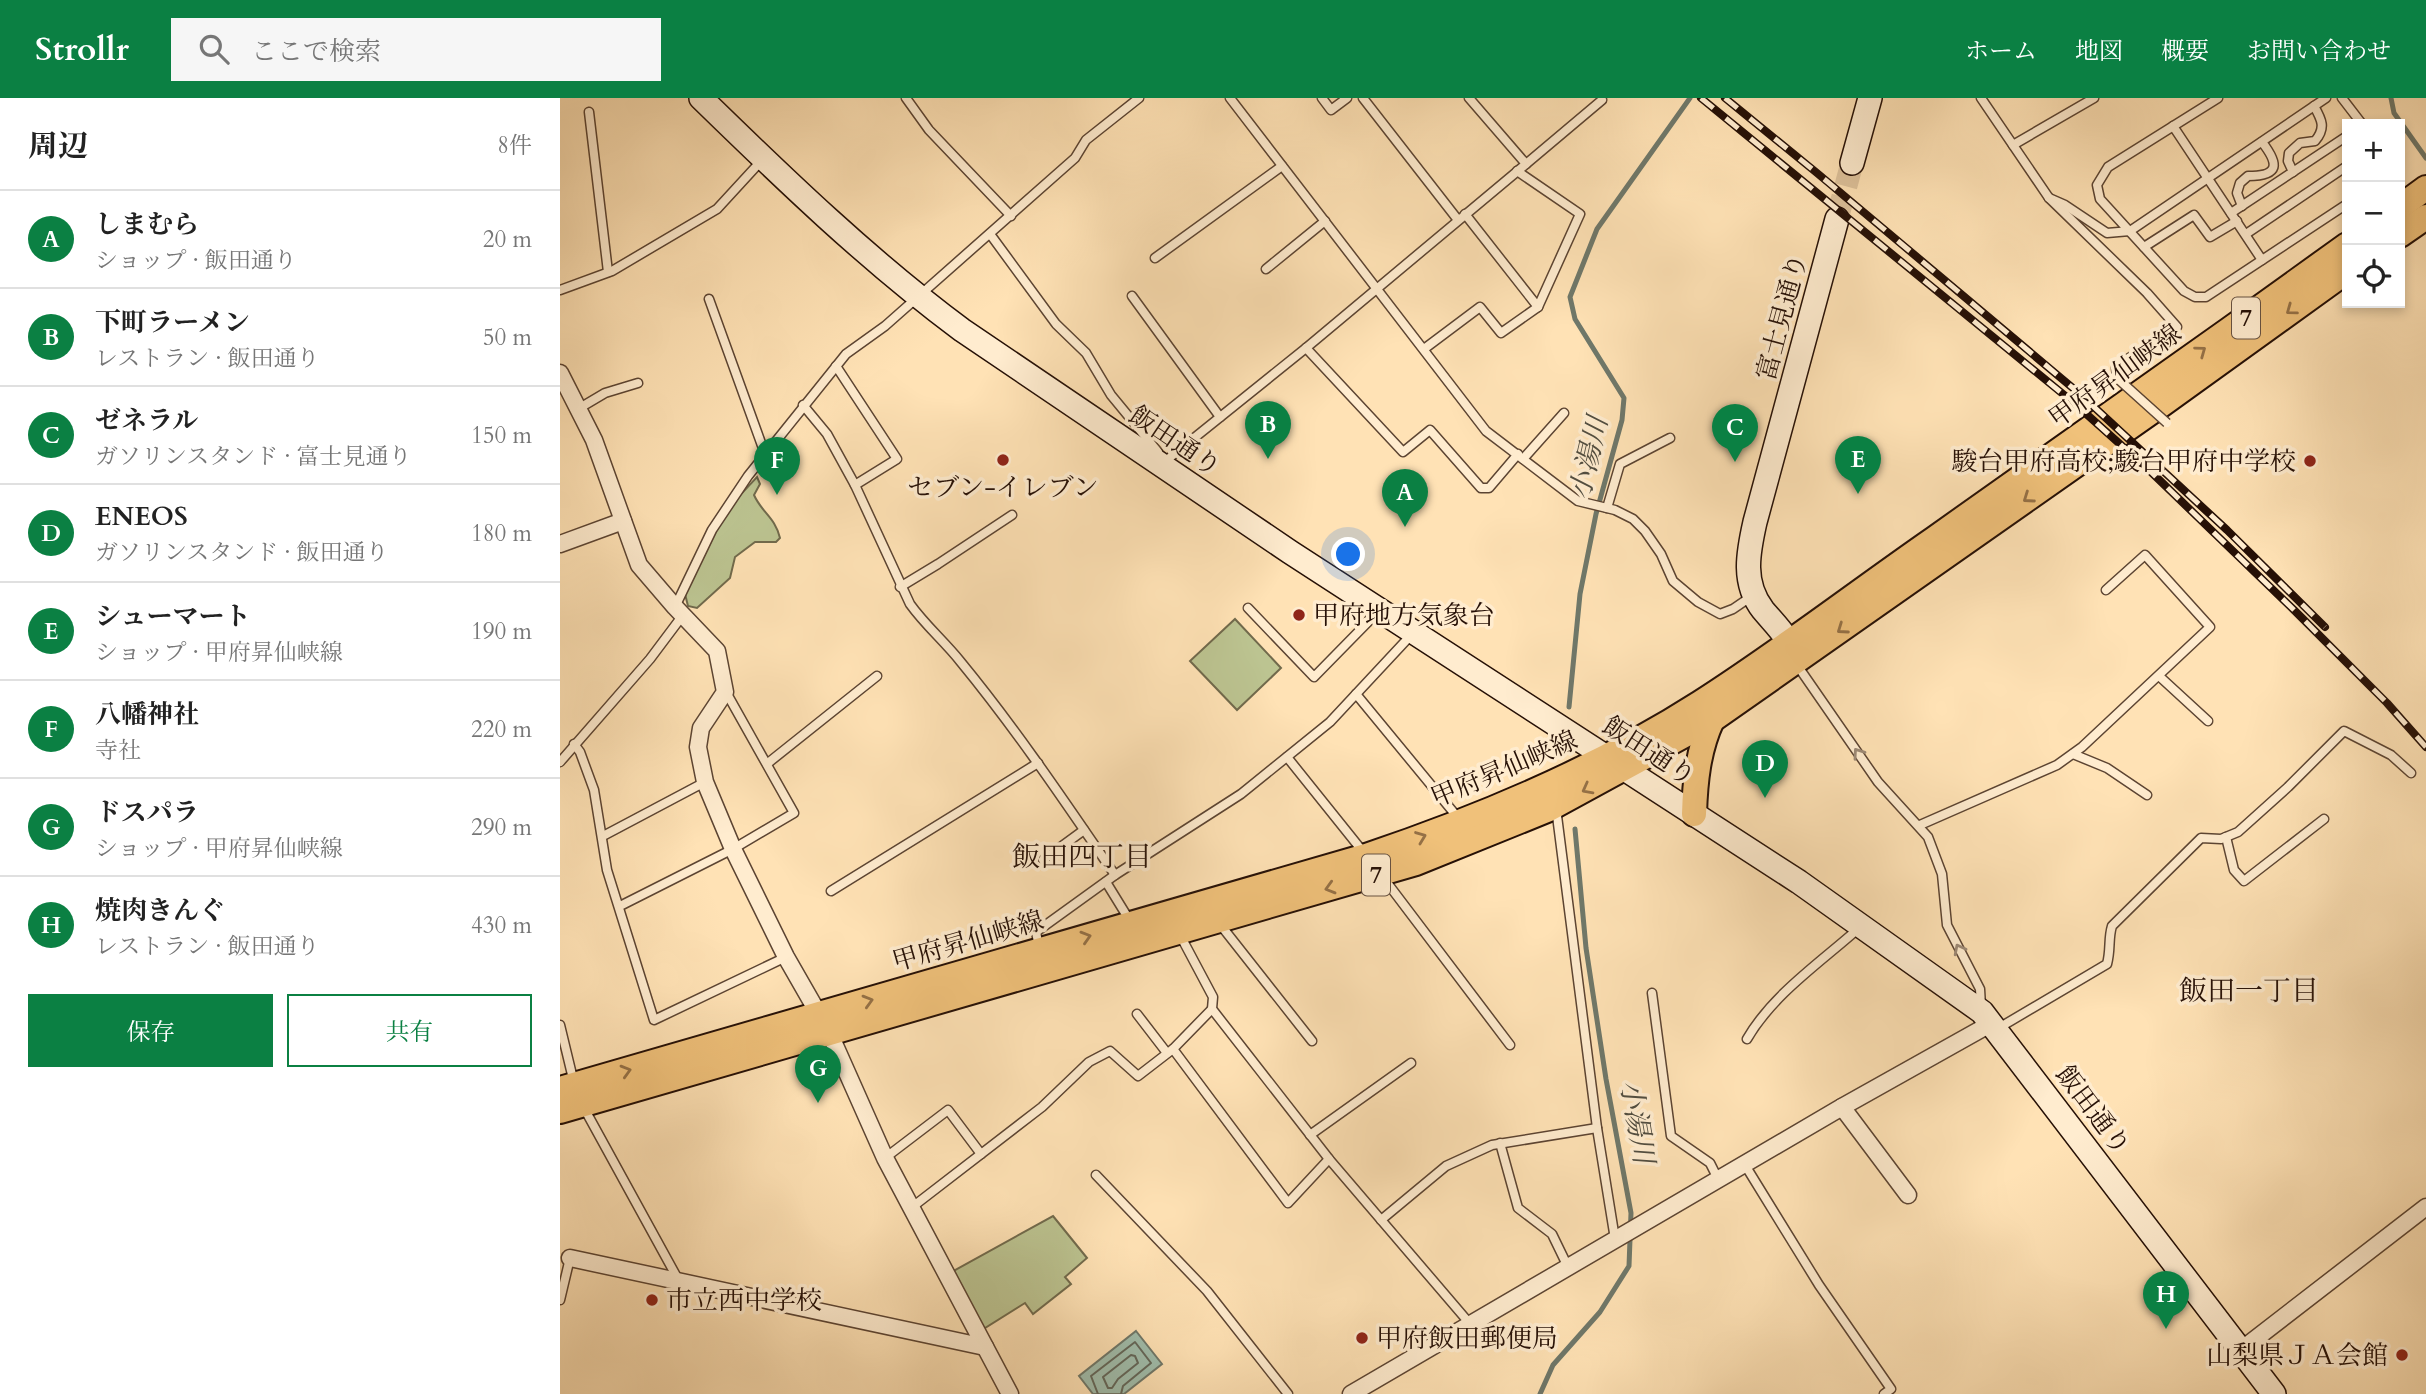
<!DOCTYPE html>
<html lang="ja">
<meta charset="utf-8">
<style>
:root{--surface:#fff;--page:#f6f6f6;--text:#222;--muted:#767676;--line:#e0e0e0;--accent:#0b8043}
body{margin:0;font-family:Cardo,"Noto Serif JP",serif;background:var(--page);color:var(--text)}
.controls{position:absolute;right:21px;top:21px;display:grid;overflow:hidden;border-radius:0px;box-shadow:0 4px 10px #0003}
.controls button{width:63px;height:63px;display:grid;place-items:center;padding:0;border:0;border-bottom:2px solid var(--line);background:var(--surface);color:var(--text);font:35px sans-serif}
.you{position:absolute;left:789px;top:457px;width:24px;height:24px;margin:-18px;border:5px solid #fff;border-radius:50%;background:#1a73e8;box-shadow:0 0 0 10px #1a73e833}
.badge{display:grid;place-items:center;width:46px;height:46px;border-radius:50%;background:var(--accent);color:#fff;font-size:23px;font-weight:700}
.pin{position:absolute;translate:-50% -58px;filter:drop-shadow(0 2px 4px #0008)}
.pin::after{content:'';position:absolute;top:37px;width:24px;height:21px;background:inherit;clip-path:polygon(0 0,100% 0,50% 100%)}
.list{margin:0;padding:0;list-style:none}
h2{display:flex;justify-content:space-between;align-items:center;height:91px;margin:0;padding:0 28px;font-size:30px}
h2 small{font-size:23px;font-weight:400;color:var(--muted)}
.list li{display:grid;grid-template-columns:46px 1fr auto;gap:21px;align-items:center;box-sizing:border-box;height:98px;padding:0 28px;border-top:2px solid var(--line)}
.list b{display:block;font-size:26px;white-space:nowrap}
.list p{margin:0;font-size:23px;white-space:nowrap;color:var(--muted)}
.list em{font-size:23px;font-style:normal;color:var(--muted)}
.actions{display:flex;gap:14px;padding:21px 28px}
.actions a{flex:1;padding:16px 0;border:2px solid var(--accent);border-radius:0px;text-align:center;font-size:24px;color:var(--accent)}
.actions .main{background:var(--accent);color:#fff}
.icon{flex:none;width:38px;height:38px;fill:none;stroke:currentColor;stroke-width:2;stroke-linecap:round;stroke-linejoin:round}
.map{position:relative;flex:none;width:1866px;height:1296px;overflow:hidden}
header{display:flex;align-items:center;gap:42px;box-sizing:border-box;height:98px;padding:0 35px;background:var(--accent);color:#fff}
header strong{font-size:33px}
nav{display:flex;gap:38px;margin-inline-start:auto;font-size:24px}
.search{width:490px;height:63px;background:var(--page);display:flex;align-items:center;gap:18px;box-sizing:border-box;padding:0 24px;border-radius:0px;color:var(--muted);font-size:26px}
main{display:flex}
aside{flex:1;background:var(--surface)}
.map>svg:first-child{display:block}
.green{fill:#bcc491;stroke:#716a4c;stroke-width:2}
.water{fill:#a0bead;stroke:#6f786a;stroke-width:2}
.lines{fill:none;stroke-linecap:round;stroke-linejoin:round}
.shore{stroke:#63675a;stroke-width:2}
.stream{stroke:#6f786a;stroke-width:5}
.secondary-tunnel{stroke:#dec29b;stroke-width:23;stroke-dasharray:23 11;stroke-linecap:butt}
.lane-casing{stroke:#5c4432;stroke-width:11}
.street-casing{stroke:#5c4432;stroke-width:19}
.secondary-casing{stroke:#261006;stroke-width:26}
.primary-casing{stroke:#261006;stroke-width:28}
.lane{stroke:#ffeccf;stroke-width:8}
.street{stroke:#ffeccf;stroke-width:16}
.secondary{stroke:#ffeccf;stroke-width:23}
.primary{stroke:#f0c17a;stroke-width:24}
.rail-casing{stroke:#261006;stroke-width:8}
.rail{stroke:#ffeccf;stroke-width:5;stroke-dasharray:16;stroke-linecap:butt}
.lane-bridge-casing{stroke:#5c4432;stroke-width:11;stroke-linecap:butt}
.lane-bridge{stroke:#ffeccf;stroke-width:8}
.oneway{stroke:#957146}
.oneway2{stroke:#9d8975}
.poi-dot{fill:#8f2418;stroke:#ffeccf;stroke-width:2.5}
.labels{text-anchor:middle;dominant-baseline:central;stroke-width:7;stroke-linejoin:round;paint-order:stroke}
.shield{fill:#ffeccf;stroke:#675242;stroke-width:2}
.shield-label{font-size:24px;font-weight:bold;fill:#261006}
.street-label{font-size:26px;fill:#261006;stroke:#ffeccf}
.poi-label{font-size:26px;fill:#261006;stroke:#ffeccf;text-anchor:start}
.water-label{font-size:28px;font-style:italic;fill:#514d40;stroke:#ffeccf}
.neighbourhood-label{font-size:28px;fill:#261006;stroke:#ffeccf}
</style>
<header>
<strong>Strollr</strong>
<div class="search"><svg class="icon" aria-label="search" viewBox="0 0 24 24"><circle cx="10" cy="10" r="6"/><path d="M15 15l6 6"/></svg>ここで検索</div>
<nav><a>ホーム</a><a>地図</a><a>概要</a><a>お問い合わせ</a></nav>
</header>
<main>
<aside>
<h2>周辺<small>8件</small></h2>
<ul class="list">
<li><span class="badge">A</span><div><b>しまむら</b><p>ショップ · 飯田通り</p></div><em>20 m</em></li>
<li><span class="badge">B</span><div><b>下町ラーメン</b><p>レストラン · 飯田通り</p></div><em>50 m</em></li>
<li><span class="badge">C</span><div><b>ゼネラル</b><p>ガソリンスタンド · 富士見通り</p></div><em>150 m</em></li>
<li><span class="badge">D</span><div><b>ENEOS</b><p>ガソリンスタンド · 飯田通り</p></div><em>180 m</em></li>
<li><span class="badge">E</span><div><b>シューマート</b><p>ショップ · 甲府昇仙峡線</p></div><em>190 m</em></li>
<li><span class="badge">F</span><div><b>八幡神社</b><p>寺社</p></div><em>220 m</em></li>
<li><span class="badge">G</span><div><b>ドスパラ</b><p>ショップ · 甲府昇仙峡線</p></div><em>290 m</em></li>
<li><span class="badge">H</span><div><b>焼肉きんぐ</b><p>レストラン · 飯田通り</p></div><em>430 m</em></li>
</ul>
<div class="actions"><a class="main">保存</a><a>共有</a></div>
</aside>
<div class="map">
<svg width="1866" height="1296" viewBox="0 0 1866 1296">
<rect width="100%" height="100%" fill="#ffe2b5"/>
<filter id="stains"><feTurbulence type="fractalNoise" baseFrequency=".00286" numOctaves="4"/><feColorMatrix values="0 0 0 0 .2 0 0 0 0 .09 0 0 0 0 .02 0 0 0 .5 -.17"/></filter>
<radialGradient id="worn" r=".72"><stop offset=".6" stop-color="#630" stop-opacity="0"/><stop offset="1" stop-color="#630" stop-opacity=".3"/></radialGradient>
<g class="green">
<path d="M 197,379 L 200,386 L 194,397 C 202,415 215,419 220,440 L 216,444 L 195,444 L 175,459 L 170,480 L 137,510 L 128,508 L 125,496 L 167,411 Z"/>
<polygon points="675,521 721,570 677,612 630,563"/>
<polygon points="493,1118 527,1160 505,1179 511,1186 473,1216 465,1205 417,1235 388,1176"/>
</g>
<polygon class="water" points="576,1233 602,1266 564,1296 533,1296 519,1278"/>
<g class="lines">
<g class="shore">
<polygon points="571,1257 575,1258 578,1265 558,1281 552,1290 548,1290 543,1279"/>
<polyline points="538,1296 531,1278 575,1244 591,1265 563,1288 561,1296"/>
</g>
<g class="stream">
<polyline points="1831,0 1834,15 1866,60"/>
<polyline points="1009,609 1020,496 1036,416 1062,322 1064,300 1015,221 1010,199 1037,131 1130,0"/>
<polyline points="980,1296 993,1267 1040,1214 1069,1168 1071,1115 1046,981 1026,850 1015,731"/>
</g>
<polyline class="secondary-tunnel" points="1277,121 1292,65"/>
<g class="lane-casing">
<g id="lane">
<polyline points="346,0 369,32 451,118"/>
<polyline points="670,0 926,333 1018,403 1055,412 1073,421 1085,433 1101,456 1113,483 1138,504 1160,516 1173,511 1192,498"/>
<polyline points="762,0 771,12 787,0"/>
<polyline points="803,0 898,122"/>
<polyline points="1421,0 1489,100 1587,195 1617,229 1603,237"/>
<polyline points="1658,0 1548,69 1537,87 1540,101 1624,193 1635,199 1646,199 1787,106"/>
<polyline points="1782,0 1802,26"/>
<polyline points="29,14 48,174"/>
<polyline points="1613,28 1702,162"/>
<polyline points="1453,47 1534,0"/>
<polyline points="966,66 1042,2"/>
<path d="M 1733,74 L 1728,63 L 1729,55 L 1740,45 L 1755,43 C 1766,30 1762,22 1754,8"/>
<polyline points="1489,100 1505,107 1547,135 1570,133 1766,0"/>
<path d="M 1682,108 L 1677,95 L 1680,85 L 1688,78 C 1720,78 1719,66 1702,44"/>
<polyline points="1671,115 1787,38"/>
<polyline points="905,116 978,209"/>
<polyline points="430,136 496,226 526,255 551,297 598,354"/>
<polyline points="1686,136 1787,68"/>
<polyline points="1584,149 1634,117 1650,139 1677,123"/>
<polyline points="595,160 722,68"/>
<polyline points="706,171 765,123"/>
<polyline points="0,192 52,173 157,111 203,61"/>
<polyline points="572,198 660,319"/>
<polyline points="149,201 205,356"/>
<polyline points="746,250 843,354 870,332 921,390 929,390 958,356"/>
<polyline points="864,251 920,209 941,235 978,209 1020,116 957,73"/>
<polyline points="276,268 337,361 295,387"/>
<path d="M 243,307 L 267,336 L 295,387 L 350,506 C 365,527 384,543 400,563 C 456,631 505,704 555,777"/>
<polyline points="18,311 45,295 78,285"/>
<polyline points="963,361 1004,315"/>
<polyline points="603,365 746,250 966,66 909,0"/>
<polyline points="1047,410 1060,366 1110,340"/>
<polyline points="340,489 378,466 452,417"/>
<polyline points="115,509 152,432 188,378 286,256 325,228 515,60 526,42 579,0"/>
<polyline points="688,510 754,579 807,525 816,512"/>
<polyline points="1237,567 1318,684 1368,739 1382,776 1387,827 1420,891 1421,908"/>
<polyline points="1599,578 1648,623"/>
<polyline points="796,596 899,721"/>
<polyline points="14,646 20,654 34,692 47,772 94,922 226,859"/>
<polyline points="1513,656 1547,670 1587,697"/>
<polyline points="727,659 804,755"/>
<polyline points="0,664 90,561 123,517"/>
<polyline points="208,665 317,578"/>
<polyline points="996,710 1037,1030 1055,1141"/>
<polyline points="1360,727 1497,667 1522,649 1650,529 1585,457 1546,492"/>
<polyline points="43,738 145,684"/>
<polyline points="1666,739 1674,772 1684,783 1764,721"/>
<polyline points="483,762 524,732"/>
<polyline points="822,778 950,947"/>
<polyline points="546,784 570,823"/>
<polyline points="271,793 478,665"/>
<polyline points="60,808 173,751 234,715 166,594"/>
<polyline points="659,825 752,943"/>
<polyline points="620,837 653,899 652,911 769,1061 911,1227"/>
<polyline points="479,849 476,834 555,777 681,696 770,624 853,535"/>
<polyline points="1092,895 1111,1038 1150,1065 1158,1081"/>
<polyline points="577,916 607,955"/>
<polyline points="0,927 14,985"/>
<path d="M 1437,931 L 1547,866 C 1551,851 1548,841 1552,828 L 1641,740 L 1661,741 L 1678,734 L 1728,689 L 1784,633 L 1831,657 L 1851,675"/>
<path d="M 1187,941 C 1213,896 1261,864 1299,830"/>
<polyline points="613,951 728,1105 769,1061"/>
<polyline points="24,1010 119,1183"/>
<polyline points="750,1037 851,965"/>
<polyline points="940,1045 958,1110 992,1136 1008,1169"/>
<polyline points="325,1060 388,1012 421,1056"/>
<polyline points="1185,1067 1259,1187 1331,1291 1324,1296"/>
<polyline points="536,1077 647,1193 728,1296"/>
<polyline points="351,1110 482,1009 529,964 550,953 578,978 613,951 652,911"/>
<polyline points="821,1122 886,1068 932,1047 1037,1030"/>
<polyline points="0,1202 10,1160"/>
</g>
</g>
<g class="street-casing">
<g id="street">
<polyline points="0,275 34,342 79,467 115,509 157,553 165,594 141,630 138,649 145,684 173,751 226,859 269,934 325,1060 450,1296"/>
<polyline points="0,446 63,423"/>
<polyline points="1282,1009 1348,1097"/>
<polyline points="10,1160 425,1249"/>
<polyline points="1681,1252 1866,1109"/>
<polyline points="791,1296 1282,1009 1432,925"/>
</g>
</g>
<g class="secondary-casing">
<g id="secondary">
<path d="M 141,0 C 224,81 309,163 402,232 L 730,454 L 1239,784 L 1422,914 L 1714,1296"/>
<polyline points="1292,65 1310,0"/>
<path d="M 1234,561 C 1229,538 1218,530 1203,512 C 1182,485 1188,455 1195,424 L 1277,121"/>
</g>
</g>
<g class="primary-casing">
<g id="primary">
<polyline points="1840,109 1866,90"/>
<polyline points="1840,137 1866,119"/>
<path d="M 1134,716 C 1135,684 1138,652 1152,622"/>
<path d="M 0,991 L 806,758 C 922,719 1037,671 1140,605 C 1220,554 1296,495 1374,441 C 1512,344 1650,246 1787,147"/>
<polyline points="0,1013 856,765 987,712 1152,622 1601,307 1787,173"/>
</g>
</g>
<use href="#lane" class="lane"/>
<use href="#street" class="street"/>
<use href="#secondary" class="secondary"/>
<use href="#primary" class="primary"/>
<g class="rail-casing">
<g id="rail">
<polyline points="1141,0 1514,305 1589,372 1734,512 1827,605 1866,649"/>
<polyline points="1165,0 1257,75 1520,296 1667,432 1765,529"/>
</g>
</g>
<use href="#rail" class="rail"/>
<g class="lane-bridge-casing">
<polyline id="lane-bridge" points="1603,237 1556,269 1557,280 1607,325"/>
</g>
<use href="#lane-bridge" class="lane-bridge"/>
</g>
<defs><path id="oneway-chevron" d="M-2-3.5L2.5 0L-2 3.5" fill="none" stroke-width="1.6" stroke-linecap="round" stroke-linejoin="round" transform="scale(1.75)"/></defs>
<g class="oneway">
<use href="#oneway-chevron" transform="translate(1731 212) rotate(144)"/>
<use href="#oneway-chevron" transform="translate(1641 253) rotate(-36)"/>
<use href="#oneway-chevron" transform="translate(1468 400) rotate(145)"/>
<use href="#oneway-chevron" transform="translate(1282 531) rotate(145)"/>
<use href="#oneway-chevron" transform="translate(1027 691) rotate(152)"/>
<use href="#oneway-chevron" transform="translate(861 739) rotate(-21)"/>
<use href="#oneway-chevron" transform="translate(770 790) rotate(164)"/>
<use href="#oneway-chevron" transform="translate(526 839) rotate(-17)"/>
<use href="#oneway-chevron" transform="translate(308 903) rotate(-16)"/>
<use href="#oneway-chevron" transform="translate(66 973) rotate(-16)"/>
</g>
<g class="oneway2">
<use href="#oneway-chevron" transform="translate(1298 655) rotate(-125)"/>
<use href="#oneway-chevron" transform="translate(1399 851) rotate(-117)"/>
</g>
<g class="poi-dot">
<circle cx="443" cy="362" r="7"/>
<circle cx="1750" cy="363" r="7"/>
<circle cx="739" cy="517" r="7"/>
<circle cx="92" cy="1202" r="7"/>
<circle cx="802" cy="1240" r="7"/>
<circle cx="1842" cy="1257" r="7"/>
</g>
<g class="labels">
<g class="shield">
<rect x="1672" y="199.5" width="28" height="41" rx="5"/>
<rect x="802" y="756.5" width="28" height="41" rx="5"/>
</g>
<g class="shield-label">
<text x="1686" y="220">7</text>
<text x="816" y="777">7</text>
</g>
<g class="street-label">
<text transform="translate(1222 219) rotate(-75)">富士見通り</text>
<text transform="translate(1555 278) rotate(-36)">甲府昇仙峡線</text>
<text transform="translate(615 343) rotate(34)">飯田通り</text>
<text transform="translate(1089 653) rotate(33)">飯田通り</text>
<text transform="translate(944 671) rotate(-23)">甲府昇仙峡線</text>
<text transform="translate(408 843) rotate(-16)">甲府昇仙峡線</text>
<text transform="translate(1533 1012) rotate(53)">飯田通り</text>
</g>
<g class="poi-label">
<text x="1736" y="363" text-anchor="end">駿台甲府高校;駿台甲府中学校</text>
<text x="443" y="389" text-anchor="middle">セブン-イレブン</text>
<text x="753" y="517">甲府地方気象台</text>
<text x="106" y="1202">市立西中学校</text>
<text x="816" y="1240">甲府飯田郵便局</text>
<text x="1828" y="1257" text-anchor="end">山梨県ＪＡ会館</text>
</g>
<g class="water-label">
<text transform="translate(1029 360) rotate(-77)">小湯川</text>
<text transform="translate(1077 1024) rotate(80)">小湯川</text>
</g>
<g class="neighbourhood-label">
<text x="522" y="759">飯田四丁目</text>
<text x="1689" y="893">飯田一丁目</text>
</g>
</g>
<rect width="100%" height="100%" filter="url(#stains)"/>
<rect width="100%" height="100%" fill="url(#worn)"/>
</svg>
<div class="controls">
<button>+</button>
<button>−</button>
<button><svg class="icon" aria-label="locate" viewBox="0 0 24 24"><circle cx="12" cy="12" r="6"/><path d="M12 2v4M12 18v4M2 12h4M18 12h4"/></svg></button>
</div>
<div class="you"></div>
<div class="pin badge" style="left:845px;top:429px">A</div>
<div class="pin badge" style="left:708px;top:361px">B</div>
<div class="pin badge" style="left:1175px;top:364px">C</div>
<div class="pin badge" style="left:1205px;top:700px">D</div>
<div class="pin badge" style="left:1298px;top:396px">E</div>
<div class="pin badge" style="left:217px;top:397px">F</div>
<div class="pin badge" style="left:258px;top:1005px">G</div>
<div class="pin badge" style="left:1606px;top:1231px">H</div>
</div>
</main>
